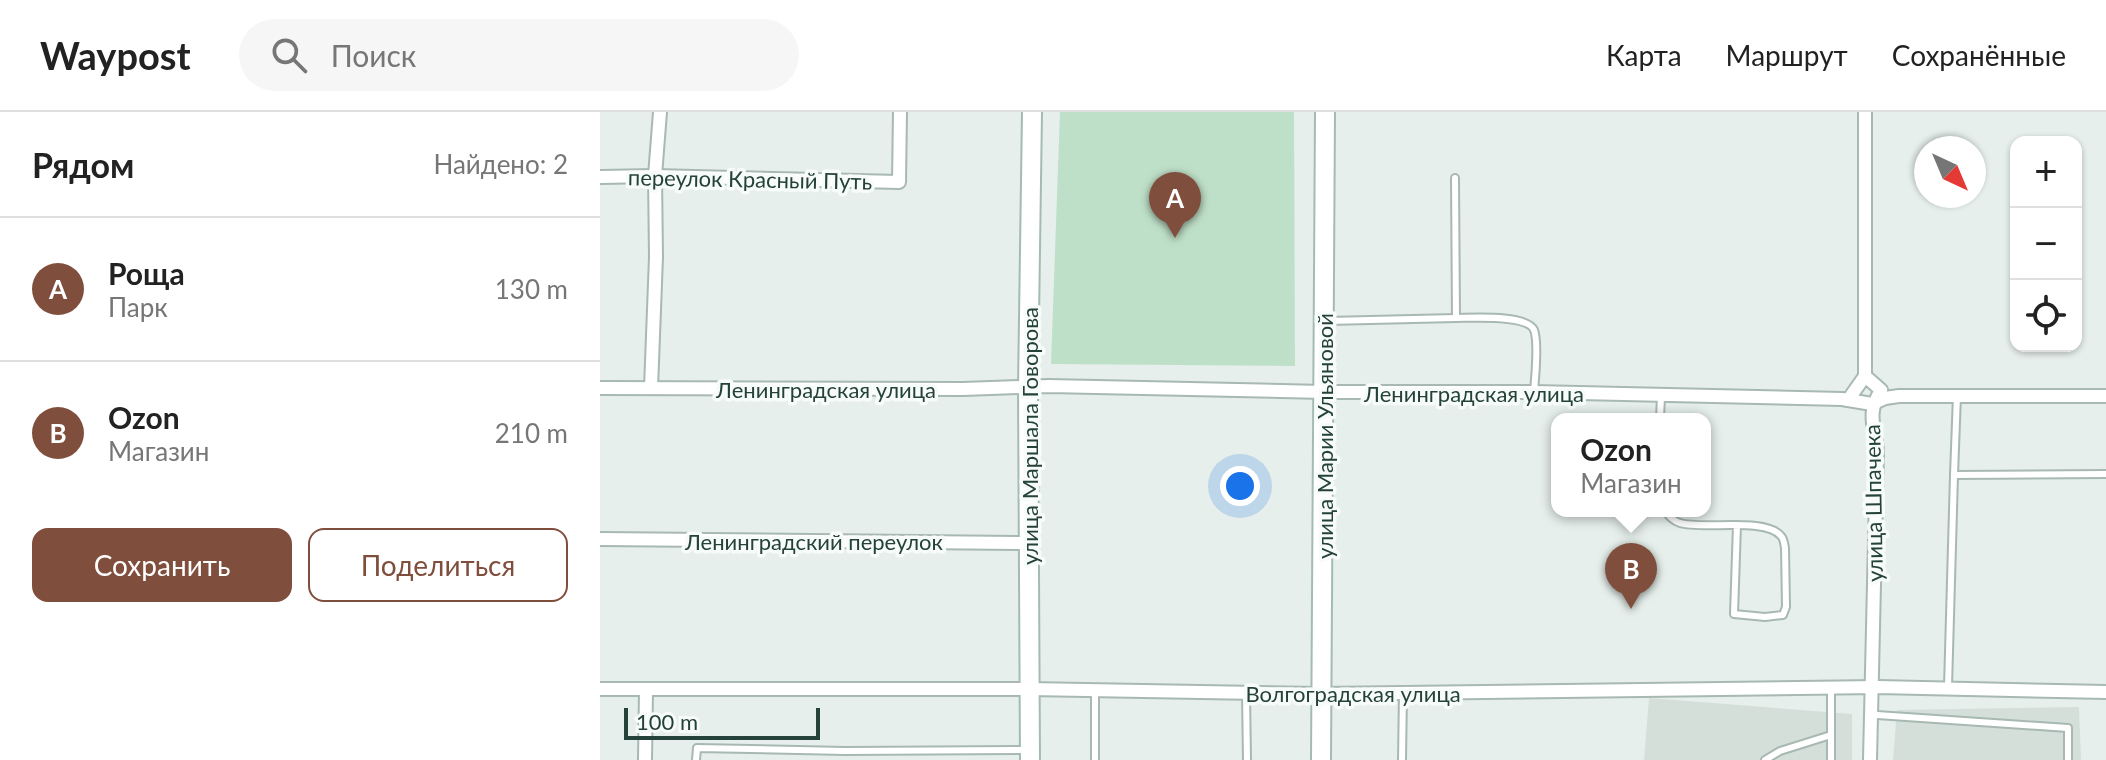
<!DOCTYPE html>
<html lang="ru">
<meta charset="utf-8">
<style>
:root{--surface:#fff;--page:#f6f6f6;--text:#222;--muted:#767676;--line:#e0e0e0;--accent:#804e3d}
body{margin:0;font-family:Lato,sans-serif;background:var(--page);color:var(--text)}
.controls{position:absolute;right:24px;top:24px;display:grid;overflow:hidden;border-radius:16px;box-shadow:0 2px 6px #0004}
.controls button{width:72px;height:72px;display:grid;place-items:center;padding:0;border:0;border-bottom:2px solid var(--line);background:var(--surface);color:var(--text);font:40px sans-serif}
.compass{position:absolute;left:1314px;top:24px;width:72px;height:72px;border-radius:50%;background:var(--surface);box-shadow:0 2px 6px #0004;rotate:136deg}
.scale{position:absolute;left:24px;bottom:20px;width:196px;box-sizing:border-box;padding-left:8px;border:4px solid #24423a;border-top:0;font-size:22px;line-height:28px;white-space:nowrap;color:#24423a;-webkit-text-stroke:6px #f7fbf9;paint-order:stroke}
.you{position:absolute;left:640px;top:374px;width:28px;height:28px;margin:-20px;border:6px solid #fff;border-radius:50%;background:#1a73e8;box-shadow:0 0 0 12px #1a73e833}
.badge{display:grid;place-items:center;width:52px;height:52px;border-radius:50%;background:var(--accent);color:#fff;font-size:26px;font-weight:700}
.pin{position:absolute;translate:-50% -66px;filter:drop-shadow(0 2px 4px #0008)}
.pin::after{content:'';position:absolute;top:42px;width:28px;height:24px;background:inherit;clip-path:polygon(0 0,100% 0,50% 100%)}
.popup{position:absolute;left:951px;top:301px;width:160px;height:104px;box-sizing:border-box;display:grid;place-content:center;border-radius:16px;background:var(--surface);filter:drop-shadow(0 2px 6px #0005);font-size:26px;white-space:nowrap;color:var(--muted)}
.popup b{font-size:30px;color:var(--text)}
.popup::after{content:'';position:absolute;left:50%;top:100%;margin-left:-16px;border:16px solid transparent;border-top-color:var(--surface)}
.list{margin:0;padding:0;list-style:none}
h2{display:flex;justify-content:space-between;align-items:center;height:104px;margin:0;padding:0 32px;font-size:34px}
h2 small{font-size:26px;font-weight:400;color:var(--muted)}
.list li{display:grid;grid-template-columns:52px 1fr auto;gap:24px;align-items:center;box-sizing:border-box;height:144px;padding:0 32px;border-top:2px solid var(--line)}
.list b{display:block;font-size:30px;white-space:nowrap}
.list p{margin:0;font-size:26px;white-space:nowrap;color:var(--muted)}
.list em{font-size:26px;font-style:normal;color:var(--muted)}
.actions{display:flex;gap:16px;padding:24px 32px}
.actions a{flex:1;padding:18px 0;border:2px solid var(--accent);border-radius:16px;text-align:center;font-size:28px;color:var(--accent)}
.actions .main{background:var(--accent);color:#fff}
.icon{flex:none;width:44px;height:44px;fill:none;stroke:currentColor;stroke-width:2;stroke-linecap:round;stroke-linejoin:round}
.map{position:relative;flex:none;width:1506px;height:648px;overflow:hidden}
header{display:flex;align-items:center;gap:48px;box-sizing:border-box;height:112px;padding:0 40px;background:var(--surface);border-bottom:2px solid var(--line)}
header strong{font-size:38px}
nav{display:flex;gap:44px;margin-inline-start:auto;font-size:28px}
.search{width:560px;height:72px;background:var(--page);display:flex;align-items:center;gap:20px;box-sizing:border-box;padding:0 28px;border-radius:44px;color:var(--muted);font-size:30px}
main{display:flex}
aside{flex:1;background:var(--surface)}
.map>svg:first-child{display:block}
.built{fill:#d4dfda}
.green{fill:#bfe0c8}
.lines{fill:none;stroke-linecap:round;stroke-linejoin:round}
.lane-casing{stroke:#a8b8b2;stroke-width:10}
.street-casing{stroke:#a8b8b2;stroke-width:16}
.secondary-casing{stroke:#a4bbb3;stroke-width:22}
.lane{stroke:#fff;stroke-width:6}
.street{stroke:#fff;stroke-width:12}
.secondary{stroke:#fff;stroke-width:18}
.labels{text-anchor:middle;dominant-baseline:central;stroke-width:7;stroke-linejoin:round;paint-order:stroke}
.street-label{font-size:22px;fill:#24423a;stroke:#f7fbf9}
</style>
<header>
<strong>Waypost</strong>
<div class="search"><svg class="icon" aria-label="search" viewBox="0 0 24 24"><circle cx="10" cy="10" r="6"/><path d="M15 15l6 6"/></svg>Поиск</div>
<nav><a>Карта</a><a>Маршрут</a><a>Сохранённые</a></nav>
</header>
<main>
<aside>
<h2>Рядом<small>Найдено: 2</small></h2>
<ul class="list">
<li><span class="badge">A</span><div><b>Роща</b><p>Парк</p></div><em>130 m</em></li>
<li><span class="badge">B</span><div><b>Ozon</b><p>Магазин</p></div><em>210 m</em></li>
</ul>
<div class="actions"><a class="main">Сохранить</a><a>Поделиться</a></div>
</aside>
<div class="map">
<svg width="1506" height="648" viewBox="0 0 1506 648">
<rect width="100%" height="100%" fill="#e6efeb"/>
<g class="built">
<polygon points="1049,586 1252,602 1252,648 1044,648"/>
<polygon points="1479,595 1481,648 1293,648 1297,598"/>
</g>
<polygon class="green" points="460,0 694,0 695,254 451,252"/>
<g class="lines">
<g class="lane-casing">
<g id="lane">
<path d="M 855,66 L 856,206 C 871,206 927,202 934,218 C 939,230 935,266 934,280"/>
<polyline points="727,209 856,206"/>
<polyline points="1357,283 1354,363 1506,362"/>
<polyline points="1060,307 1061,284"/>
<path d="M 1065,399 C 1069,404 1073,409 1080,411 C 1103,418 1166,405 1181,424 C 1184,427 1184,431 1185,436 L 1186,495 L 1183,503 L 1165,505 L 1134,502 L 1137,413"/>
<polyline points="1348,575 1354,363"/>
<polyline points="646,581 647,648"/>
<polyline points="1277,603 1468,616 1468,648"/>
<polyline points="96,648 97,636 245,639 426,638"/>
<polyline points="495,648 495,578"/>
<polyline points="802,648 803,581"/>
<polyline points="1165,648 1180,639 1231,623"/>
<polyline points="1231,648 1231,576"/>
</g>
</g>
<g class="street-casing">
<g id="street">
<path d="M 1265,0 L 1265,264 L 1281,278 C 1266,303 1275,313 1277,340 L 1270,648"/>
<polyline points="0,65 55,64 299,70 300,0"/>
<polyline points="0,276 363,277 449,274 724,280 934,280 1242,287 1272,292 1285,286 1299,284 1506,284"/>
<polyline points="51,276 56,145 55,64 60,0"/>
<polyline points="1248,288 1265,264"/>
<polyline points="0,427 428,431"/>
<polyline points="0,577 429,577 721,582 1278,575 1506,580"/>
<polyline points="45,648 46,579"/>
</g>
</g>
<g class="secondary-casing">
<g id="secondary">
<polyline points="430,648 428,275 432,0"/>
<polyline points="721,648 725,0"/>
</g>
</g>
<use href="#lane" class="lane"/>
<use href="#street" class="street"/>
<use href="#secondary" class="secondary"/>
</g>
<g class="labels">
<g class="street-label">
<text transform="translate(150 67) rotate(1)">переулок Красный Путь</text>
<text x="226" y="277">Ленинградская улица</text>
<text x="874" y="281">Ленинградская улица</text>
<text transform="translate(429 324) rotate(-90)">улица Маршала Говорова</text>
<text transform="translate(724 324) rotate(-90)">улица Марии Ульяновой</text>
<text transform="translate(1273 391) rotate(-91)">улица Шпачека</text>
<text x="214" y="429">Ленинградский переулок</text>
<text x="753" y="581">Волгоградская улица</text>
</g>
</g>
</svg>
<div class="controls">
<button>+</button>
<button>−</button>
<button><svg class="icon" aria-label="locate" viewBox="0 0 24 24"><circle cx="12" cy="12" r="6"/><path d="M12 2v4M12 18v4M2 12h4M18 12h4"/></svg></button>
</div>
<svg class="compass" viewBox="-18 -18 36 36"><path d="M0-13l5 13h-10z" fill="#e53935"/><path d="M0 13l5-13h-10z" fill="#767676"/></svg>
<div class="scale">100 m</div>
<div class="you"></div>
<div class="pin badge" style="left:575px;top:126px">A</div>
<div class="pin badge" style="left:1031px;top:497px">B</div>
<div class="popup"><b>Ozon</b>Магазин</div>
</div>
</main>
